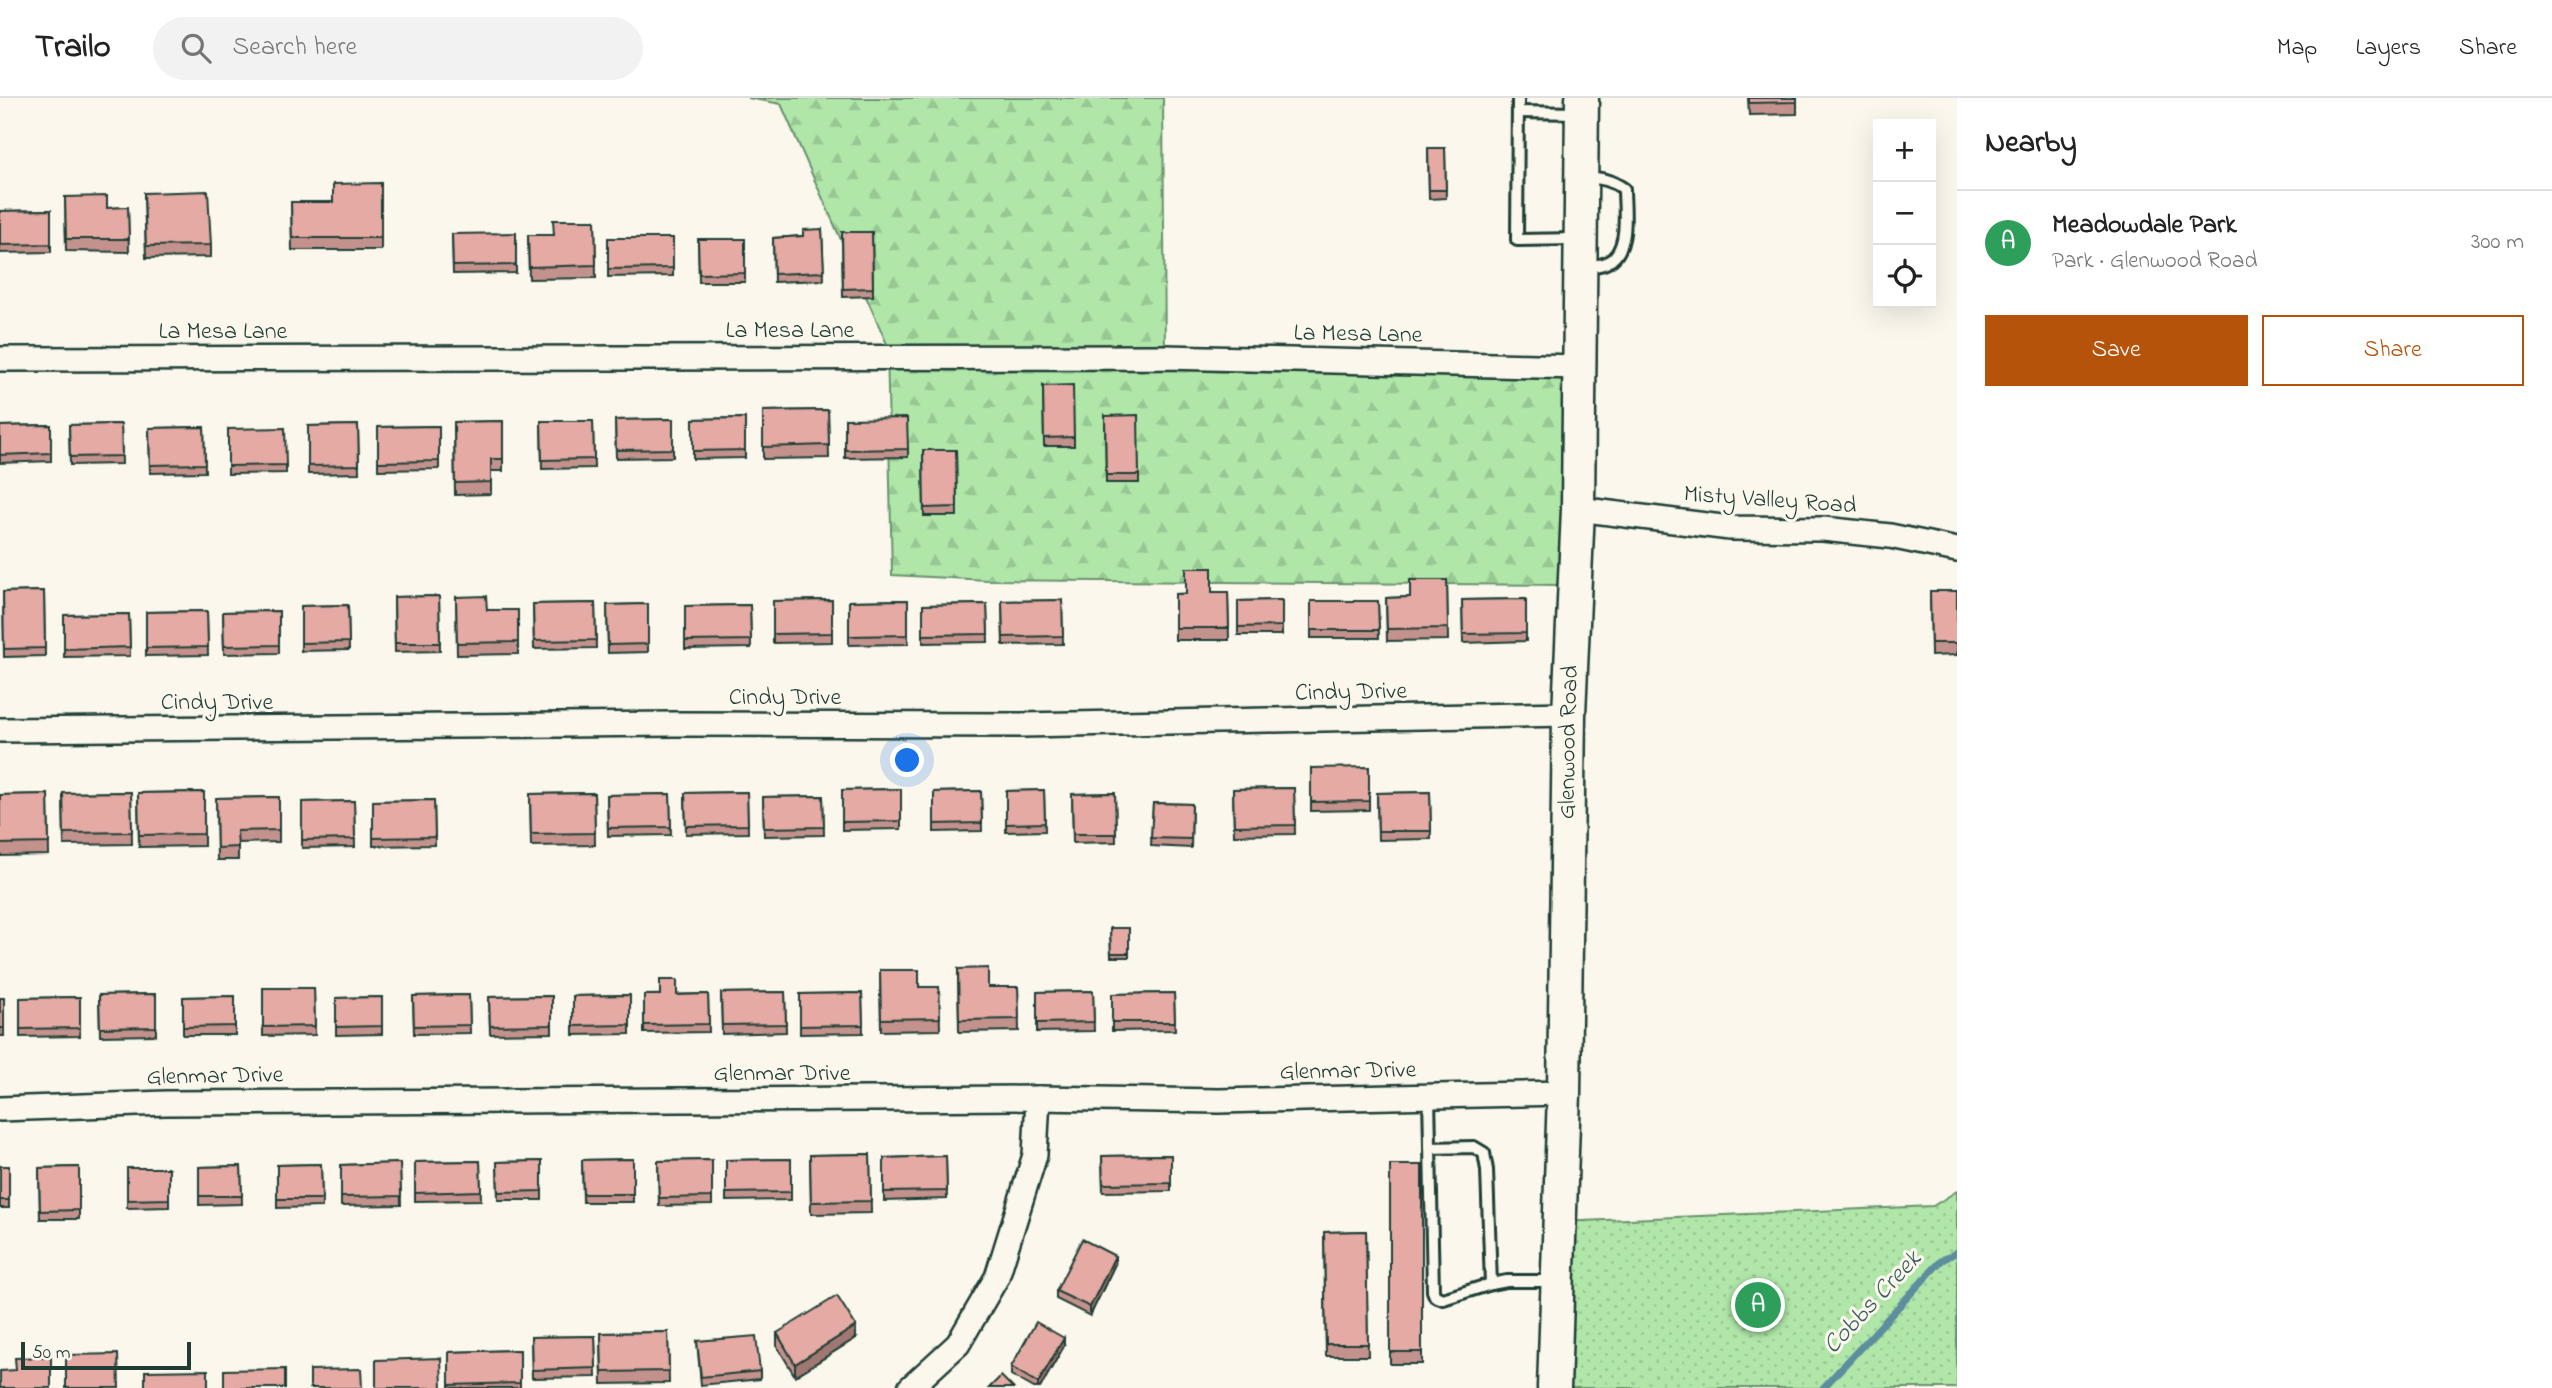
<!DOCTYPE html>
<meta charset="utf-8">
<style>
:root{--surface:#fff;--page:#f2f2f2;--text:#222;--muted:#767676;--line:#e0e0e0;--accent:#b45309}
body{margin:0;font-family:"Indie Flower",sans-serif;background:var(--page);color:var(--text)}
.controls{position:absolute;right:21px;top:21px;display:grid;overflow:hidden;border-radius:0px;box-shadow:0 7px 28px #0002}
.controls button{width:63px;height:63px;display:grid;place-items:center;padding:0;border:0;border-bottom:2px solid var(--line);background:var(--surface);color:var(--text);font:35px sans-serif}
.scale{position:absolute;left:21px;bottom:18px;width:170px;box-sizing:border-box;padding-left:7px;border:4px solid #1f3d34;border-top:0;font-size:19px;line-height:24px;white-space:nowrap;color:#1f3d34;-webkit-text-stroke:5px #fbf7ec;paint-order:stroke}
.you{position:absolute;left:908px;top:663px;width:24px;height:24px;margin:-18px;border:5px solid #fff;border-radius:50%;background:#1a73e8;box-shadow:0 0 0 10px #1a73e833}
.badge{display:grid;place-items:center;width:46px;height:46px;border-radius:50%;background:var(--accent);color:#fff;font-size:23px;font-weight:700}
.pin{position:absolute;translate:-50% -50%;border:4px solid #fff;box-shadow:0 2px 7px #0006}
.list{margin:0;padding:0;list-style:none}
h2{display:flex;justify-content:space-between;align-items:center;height:91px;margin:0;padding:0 28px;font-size:30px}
h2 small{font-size:23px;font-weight:400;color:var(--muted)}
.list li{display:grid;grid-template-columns:46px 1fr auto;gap:21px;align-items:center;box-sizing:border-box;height:105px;padding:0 28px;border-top:2px solid var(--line)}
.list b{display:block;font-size:26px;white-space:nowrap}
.list p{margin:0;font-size:23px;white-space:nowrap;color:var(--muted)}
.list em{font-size:23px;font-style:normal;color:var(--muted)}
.actions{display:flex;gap:14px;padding:21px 28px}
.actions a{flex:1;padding:16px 0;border:2px solid var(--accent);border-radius:0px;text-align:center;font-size:24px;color:var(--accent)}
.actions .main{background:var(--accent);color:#fff}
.icon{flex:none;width:38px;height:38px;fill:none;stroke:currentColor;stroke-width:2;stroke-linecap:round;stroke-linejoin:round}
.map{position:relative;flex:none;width:1957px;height:1290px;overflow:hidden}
header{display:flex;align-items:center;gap:42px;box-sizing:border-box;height:98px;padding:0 35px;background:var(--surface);border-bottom:2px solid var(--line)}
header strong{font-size:33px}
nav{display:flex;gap:38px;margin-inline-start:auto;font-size:24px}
.search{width:490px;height:63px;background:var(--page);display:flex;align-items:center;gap:18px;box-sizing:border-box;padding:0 24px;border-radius:38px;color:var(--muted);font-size:26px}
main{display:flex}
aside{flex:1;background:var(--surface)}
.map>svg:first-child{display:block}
.forest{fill:url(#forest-firs);stroke:#68926e;stroke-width:2}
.park{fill:url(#park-dots);stroke:#68926e;stroke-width:2}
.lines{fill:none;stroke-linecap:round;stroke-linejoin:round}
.stream{stroke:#5c8e9e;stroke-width:7}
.service-casing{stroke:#1f3d34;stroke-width:16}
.minor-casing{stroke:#1f3d34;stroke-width:28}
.secondary-casing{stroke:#1f3d34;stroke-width:37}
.service{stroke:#fbf7ec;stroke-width:10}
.minor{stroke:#fbf7ec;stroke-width:23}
.secondary{stroke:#fbf7ec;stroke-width:32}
.wall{fill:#c4928c;stroke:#1f3d34;stroke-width:2}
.shaded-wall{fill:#a07772;stroke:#1f3d34;stroke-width:2}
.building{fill:#e4aaa3;stroke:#1f3d34;stroke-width:2}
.labels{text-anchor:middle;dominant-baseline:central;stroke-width:6;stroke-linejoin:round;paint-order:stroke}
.street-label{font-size:24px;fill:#1f3d34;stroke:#fbf7ec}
.water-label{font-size:26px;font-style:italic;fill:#385f60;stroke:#fbf7ec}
</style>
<header>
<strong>Trailo</strong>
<div class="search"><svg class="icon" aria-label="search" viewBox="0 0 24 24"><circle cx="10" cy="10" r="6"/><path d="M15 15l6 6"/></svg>Search here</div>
<nav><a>Map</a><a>Layers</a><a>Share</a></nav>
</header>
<main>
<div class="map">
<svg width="1957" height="1290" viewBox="0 0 1957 1290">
<defs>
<pattern id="forest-firs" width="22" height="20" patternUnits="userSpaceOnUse" patternTransform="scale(1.75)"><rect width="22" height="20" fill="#b0e7a9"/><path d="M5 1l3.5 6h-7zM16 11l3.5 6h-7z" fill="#97c792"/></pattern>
<pattern id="park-dots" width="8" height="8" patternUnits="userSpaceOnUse" patternTransform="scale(1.75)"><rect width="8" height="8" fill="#b0e7a9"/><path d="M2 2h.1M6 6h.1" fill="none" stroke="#97c792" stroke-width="1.8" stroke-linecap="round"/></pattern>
</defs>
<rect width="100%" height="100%" fill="#fbf7ec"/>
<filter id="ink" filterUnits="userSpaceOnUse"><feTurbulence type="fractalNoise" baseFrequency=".0143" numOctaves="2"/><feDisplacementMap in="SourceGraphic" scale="14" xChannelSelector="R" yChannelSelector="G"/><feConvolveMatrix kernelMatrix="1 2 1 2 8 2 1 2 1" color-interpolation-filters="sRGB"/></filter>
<g filter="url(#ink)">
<polygon class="forest" points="748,0 1163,0 1165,258 1570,274 1559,487 988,482 892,477 887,246 781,6"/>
<polygon class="park" points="1957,1093 1957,1290 1560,1290 1559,1124 1933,1108"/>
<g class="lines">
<polyline class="stream" points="1823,1290 1941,1163 1957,1154"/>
<g class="service-casing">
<g id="service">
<polyline points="1518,0 1517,142 1578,141"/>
<polyline points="1518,14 1578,15"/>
<path d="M 1584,168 C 1590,168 1600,168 1606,165 C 1631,154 1624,113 1624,91 C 1612,82 1600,80 1585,79"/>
<polyline points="1429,998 1433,1193 1435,1198 1443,1201 1491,1186 1507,1183 1555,1183"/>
<polyline points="1430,1050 1474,1049 1484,1055 1487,1072 1491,1186"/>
</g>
</g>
<g class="minor-casing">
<g id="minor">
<polyline points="0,261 1165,259 1580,269"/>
<polyline points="1578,411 1730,430 1823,431 1890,438 1957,452"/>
<polyline points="0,632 676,626 1022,627 1569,616"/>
<polyline points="0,1011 166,1005 1038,1000 1219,1003 1564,995"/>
<polyline points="910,1290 958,1246 997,1179 1035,1057 1038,1000"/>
</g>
</g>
<g class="secondary-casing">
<g id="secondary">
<path id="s1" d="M 1554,1290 L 1564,995 L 1569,616 L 1578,411 L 1582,0"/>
</g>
</g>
<use href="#service" class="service"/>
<use href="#minor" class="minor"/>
<use href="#secondary" class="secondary"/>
</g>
<g class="wall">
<polygon points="1748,0 1797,0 1797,16 1749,17"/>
<polygon points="1428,50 1445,50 1446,100 1429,101"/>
<polygon points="381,85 381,152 292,152 291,104 333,104"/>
<polygon points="144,95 211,147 211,159 146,160"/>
<polygon points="65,99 107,110 128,109 129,154 66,153"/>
<polygon points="51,112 51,154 0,155 0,113"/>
<polygon points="595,122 596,180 529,181 528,137 553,137"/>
<polygon points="822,131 824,182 774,184 773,140 803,138"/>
<polygon points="842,134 872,134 873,198 843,199"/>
<polygon points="452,136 516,167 516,175 453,176"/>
<polygon points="608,140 673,140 673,178 608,179"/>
<polygon points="698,141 745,141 745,184 699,184"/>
<polygon points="1043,288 1074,339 1074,348 1044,348"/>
<polygon points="828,312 829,360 763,361 763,313"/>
<polygon points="1105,318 1139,377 1139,385 1106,385"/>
<polygon points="745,320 745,360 693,361 693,321"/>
<polygon points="673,321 673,359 616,360 615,322"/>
<polygon points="845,321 908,351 908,359 845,360"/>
<polygon points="503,323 503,373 491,373 491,396 455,397 454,324"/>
<polygon points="541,323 593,323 594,370 542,371"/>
<polygon points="121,326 122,366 70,367 69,327"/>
<polygon points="51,327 51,363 0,365 0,328"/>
<polygon points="358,327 359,375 308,376 308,328"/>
<polygon points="439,328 439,371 378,372 378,329"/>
<polygon points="204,329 205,374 150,375 149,330"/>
<polygon points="228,331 286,367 286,375 228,376"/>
<polygon points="923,352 956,352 957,418 924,418"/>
<polygon points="1447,482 1448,542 1387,543 1386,500 1410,499"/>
<polygon points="44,493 45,558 4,559 3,494"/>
<polygon points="1930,493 1957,493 1957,557 1931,558"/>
<polygon points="1212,494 1228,494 1229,542 1175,542 1175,496"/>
<polygon points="439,498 440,553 395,554 394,499"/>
<polygon points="456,499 487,512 518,512 518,556 457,557"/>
<polygon points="1526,501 1526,543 1463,545 1462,502"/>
<polygon points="832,502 832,544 773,545 773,503"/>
<polygon points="908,502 908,546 849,547 849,503"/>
<polygon points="1062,502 1063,546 1003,547 1002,503"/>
<polygon points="1282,502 1282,537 1238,537 1238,503"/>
<polygon points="1311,503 1378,503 1379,540 1311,540"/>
<polygon points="595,505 596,550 534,551 533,506"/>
<polygon points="648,506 648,554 608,555 607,507"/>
<polygon points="987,506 988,544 923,545 923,507"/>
<polygon points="348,507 349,552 301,553 301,508"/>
<polygon points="750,507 751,550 685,551 685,508"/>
<polygon points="207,513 208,557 146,558 146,514"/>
<polygon points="279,513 279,555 224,556 223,514"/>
<polygon points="129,516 130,558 64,559 64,517"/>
<polygon points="1311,670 1369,703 1369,712 1311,713"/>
<polygon points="1294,690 1295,736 1234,737 1233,691"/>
<polygon points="901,691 901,731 842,732 842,692"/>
<polygon points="1044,692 1045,733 1006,734 1006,693"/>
<polygon points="981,693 982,733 934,734 934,694"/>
<polygon points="131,694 132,746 64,747 63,695"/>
<polygon points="204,694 204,748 139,749 138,695"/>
<polygon points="747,694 748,735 686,736 685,695"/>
<polygon points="1430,694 1431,741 1378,742 1377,695"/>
<polygon points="594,695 595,747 531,748 530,696"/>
<polygon points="1115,695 1116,744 1073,745 1072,696"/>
<polygon points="48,696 49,757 0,758 0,697"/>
<polygon points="670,696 671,737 608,738 607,697"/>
<polygon points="823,698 824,737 764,738 763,699"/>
<polygon points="279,699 279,744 238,745 238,762 217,762 216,700"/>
<polygon points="434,702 435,747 373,748 373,703"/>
<polygon points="354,703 355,749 302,750 302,704"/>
<polygon points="1153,705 1192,706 1191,750 1151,748"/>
<polygon points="1110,830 1129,830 1129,859 1111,859"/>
<polygon points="958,871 988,889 1018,889 1019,933 959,934"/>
<polygon points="880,872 919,889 939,889 940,932 881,933"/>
<polygon points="263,890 314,890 315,937 263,938"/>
<polygon points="1093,893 1094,933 1037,934 1037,894"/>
<polygon points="785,894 786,934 722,936 721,895"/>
<polygon points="862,895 863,935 800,936 800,896"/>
<polygon points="1174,895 1175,932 1112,933 1112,896"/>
<polygon points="156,896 156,937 100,938 99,897"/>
<polygon points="708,896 709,934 644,935 644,897"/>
<polygon points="469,897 470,935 414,936 413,898"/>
<polygon points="630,897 630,936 573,937 573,898"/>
<polygon points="235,898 235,937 183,937 183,899"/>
<polygon points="552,898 552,935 490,936 489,899"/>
<polygon points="80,899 80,938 20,939 20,900"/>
<polygon points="382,899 382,936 336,937 336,900"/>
<rect x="0" y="900" width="4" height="38"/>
<polygon points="870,1056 871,1115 811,1116 810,1057"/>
<polygon points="1171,1057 1171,1093 1103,1094 1102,1058"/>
<polygon points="946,1058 947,1101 884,1103 884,1060"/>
<polygon points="633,1061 633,1104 583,1104 582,1062"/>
<polygon points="791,1061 791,1102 726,1103 726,1062"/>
<polygon points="712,1062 712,1107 659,1108 658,1063"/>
<polygon points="480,1063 481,1102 415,1103 415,1064"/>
<polygon points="542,1063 542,1102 498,1102 497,1064"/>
<polygon points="400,1065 401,1107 341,1108 341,1067"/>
<polygon points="321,1066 322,1109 277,1110 277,1067"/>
<rect x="1390" y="1067" width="32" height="199"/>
<rect x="0" y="1068" width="9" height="42"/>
<polygon points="241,1068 242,1106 199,1107 199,1069"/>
<polygon points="79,1069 79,1121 40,1121 39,1070"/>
<polygon points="127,1070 169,1070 169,1109 127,1110"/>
<polygon points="1366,1133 1368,1258 1326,1258 1324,1134"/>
<polygon points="1115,1166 1090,1218 1056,1201 1056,1193"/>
<polygon points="668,1234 669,1285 602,1286 601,1235"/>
<polygon points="777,1235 856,1240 795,1278 777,1248"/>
<polygon points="595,1238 596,1279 532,1280 531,1239"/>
<polygon points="697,1243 760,1273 760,1281 701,1287"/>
<polygon points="1064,1248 1040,1290 1034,1290 1011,1277 1011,1269"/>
<polygon points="520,1252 520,1290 449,1290 449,1254"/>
</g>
<g class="shaded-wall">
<polygon points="1115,1158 1115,1166 1090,1218 1090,1209"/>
<polygon points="856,1228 856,1240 795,1278 795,1266"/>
<polygon points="1064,1240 1064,1248 1040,1290 1038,1290 1038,1285"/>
</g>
<g class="building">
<polygon points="1749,0 1797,0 1797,4 1749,5"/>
<polygon points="1428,50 1445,50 1446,92 1429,92"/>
<polygon points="381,85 381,140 292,140 291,104 333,104 333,86"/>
<polygon points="208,93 211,147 146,148 144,95"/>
<polygon points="107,98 107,110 128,109 129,141 66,141 65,99"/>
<polygon points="51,112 51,146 0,147 0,113"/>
<polygon points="553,122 595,122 596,167 529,169 528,137 554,137"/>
<polygon points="822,131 824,174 774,176 773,140 803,138 803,132"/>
<polygon points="842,134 872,134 873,190 843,191"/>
<polygon points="516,135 516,167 453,168 452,136"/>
<polygon points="608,140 673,140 673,170 608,171"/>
<polygon points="698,141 745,141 745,175 699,176"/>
<polygon points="1073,287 1074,339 1044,340 1043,288"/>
<polygon points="828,312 829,347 763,349 763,313"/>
<polygon points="1138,317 1139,377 1106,377 1105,318"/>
<polygon points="745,320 745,352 693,353 693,321"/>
<polygon points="907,320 908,351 845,352 845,321"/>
<polygon points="673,321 673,351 616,352 615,322"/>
<polygon points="503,323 503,361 491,361 491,384 455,385 454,324"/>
<polygon points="541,323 593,323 594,361 542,362"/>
<polygon points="121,326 122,358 70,359 69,327"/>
<polygon points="51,327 51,355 0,357 0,328"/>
<polygon points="358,327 359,367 308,368 308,328"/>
<polygon points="439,328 439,363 378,364 378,329"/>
<polygon points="204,329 205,366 150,367 149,330"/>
<polygon points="285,330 286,367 228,368 228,331"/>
<polygon points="923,352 956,352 957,409 924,410"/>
<polygon points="1186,470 1212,470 1212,494 1228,494 1229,530 1175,530 1175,496 1186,496"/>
<polygon points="1410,482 1447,482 1448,530 1387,531 1386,500 1410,499"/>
<polygon points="44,493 45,550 4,551 3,494"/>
<polygon points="1930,493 1957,493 1957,545 1931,545"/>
<polygon points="439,498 440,545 395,545 394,499"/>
<polygon points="486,498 487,512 518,512 518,544 457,545 456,499"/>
<polygon points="1526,501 1526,535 1463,536 1462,502"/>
<polygon points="832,502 832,535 773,536 773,503"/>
<polygon points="908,502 908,537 849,538 849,503"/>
<polygon points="1062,502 1063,538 1003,539 1002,503"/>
<polygon points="1282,502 1282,528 1238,529 1238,503"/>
<polygon points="1311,503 1378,503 1379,532 1311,532"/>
<polygon points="595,505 596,542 534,543 533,506"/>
<polygon points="648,506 648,546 608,547 607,507"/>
<polygon points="987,506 988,536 923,537 923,507"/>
<polygon points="348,507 349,544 301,545 301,508"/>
<polygon points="750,507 751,542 685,543 685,508"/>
<polygon points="207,513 208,549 146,550 146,514"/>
<polygon points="279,513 279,547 224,548 223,514"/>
<polygon points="129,516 130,549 64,551 64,517"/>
<polygon points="1369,669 1369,703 1311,704 1311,670"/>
<polygon points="1294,690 1295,727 1234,728 1233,691"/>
<polygon points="901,691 901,723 842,724 842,692"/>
<polygon points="1044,692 1045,725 1006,726 1006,693"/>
<polygon points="981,693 982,725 934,726 934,694"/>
<polygon points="131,694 132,734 64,735 63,695"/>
<polygon points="204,694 204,736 139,737 138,695"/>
<polygon points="747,694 748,727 686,728 685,695"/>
<polygon points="1430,694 1431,733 1378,733 1377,695"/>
<polygon points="594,695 595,735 531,736 530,696"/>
<polygon points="1115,695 1116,736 1073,736 1072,696"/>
<polygon points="48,696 49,745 0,746 0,697"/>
<polygon points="670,696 671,729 608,730 607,697"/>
<polygon points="823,698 824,729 764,730 763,699"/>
<polygon points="279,699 279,732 237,733 238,749 217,750 216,700"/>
<polygon points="434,702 435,739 373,740 373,703"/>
<polygon points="354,703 355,741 302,742 302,704"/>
<polygon points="1153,705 1192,706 1191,741 1151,740"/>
<polygon points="1110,830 1129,830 1129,855 1111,855"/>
<polygon points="988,870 988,889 1018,889 1019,921 959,922 958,871"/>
<polygon points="880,872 919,872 919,889 939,889 940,920 881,921"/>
<polygon points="660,882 677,882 677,897 708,896 709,926 644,927 644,897 660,897"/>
<polygon points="263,890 314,890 315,928 263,929"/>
<polygon points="1093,893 1094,924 1037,925 1037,894"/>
<polygon points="785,894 786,926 722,927 721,895"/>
<polygon points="862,895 863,927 800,928 800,896"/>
<polygon points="1174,895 1175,924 1112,924 1112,896"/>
<polygon points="156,896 156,929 100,930 99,897"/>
<polygon points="469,897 470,927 414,928 413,898"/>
<polygon points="630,897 630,927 573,928 573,898"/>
<polygon points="235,898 235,928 183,929 183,899"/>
<polygon points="552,898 552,927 490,928 489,899"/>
<polygon points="80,899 80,930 20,931 20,900"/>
<polygon points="382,899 382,928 336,929 336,900"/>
<rect x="0" y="900" width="4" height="30"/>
<polygon points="870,1056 871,1103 811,1104 810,1057"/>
<polygon points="1171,1057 1171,1085 1103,1086 1102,1058"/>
<polygon points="946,1058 947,1093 884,1094 884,1060"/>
<polygon points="633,1061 633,1096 583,1096 582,1062"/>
<polygon points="791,1061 791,1094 726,1095 726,1062"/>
<polygon points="712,1062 712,1099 659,1100 658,1063"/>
<polygon points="480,1063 481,1093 415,1095 415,1064"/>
<polygon points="542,1063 542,1093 498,1094 497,1064"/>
<polygon points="400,1065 401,1098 341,1099 341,1067"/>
<polygon points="321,1066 322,1101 277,1101 277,1067"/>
<rect x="1390" y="1067" width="32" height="187"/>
<rect x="0" y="1068" width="9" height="34"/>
<polygon points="241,1068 242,1098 199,1098 199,1069"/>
<polygon points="79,1069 79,1112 40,1113 39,1070"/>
<polygon points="127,1070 169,1070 169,1101 127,1102"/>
<polygon points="1366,1133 1368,1246 1326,1246 1324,1134"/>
<polygon points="1082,1141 1115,1158 1090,1209 1056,1193"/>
<polygon points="837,1198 856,1228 795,1266 777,1235"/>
<polygon points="1036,1224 1064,1240 1038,1285 1011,1269"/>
<polygon points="668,1234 669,1273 602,1274 601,1235"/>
<polygon points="595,1238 596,1270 532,1272 531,1239"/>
<polygon points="756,1238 760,1273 701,1279 697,1243"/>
<polygon points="520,1252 520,1285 449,1287 449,1254"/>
<polygon points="118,1256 119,1290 66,1290 66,1257"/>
<polygon points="51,1259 51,1290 0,1290 0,1273 16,1272 15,1260"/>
<polygon points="441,1260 442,1290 376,1290 376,1262"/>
<polygon points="285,1271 285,1290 224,1290 224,1272"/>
<polygon points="361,1271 362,1290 310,1290 310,1272"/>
<polygon points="208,1272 208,1290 145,1290 145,1273"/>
<polygon points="1001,1278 1013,1290 989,1290"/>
</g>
</g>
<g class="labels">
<g class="street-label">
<text x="790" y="233">La Mesa Lane</text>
<text x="223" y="234">La Mesa Lane</text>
<text transform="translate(1358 237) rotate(1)">La Mesa Lane</text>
<text transform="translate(1770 403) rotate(4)">Misty Valley Road</text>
<text transform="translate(1351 595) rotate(-1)">Cindy Drive</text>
<text x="785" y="600">Cindy Drive</text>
<text x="217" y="605">Cindy Drive</text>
<text stroke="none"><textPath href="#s1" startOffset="646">Glenwood Road</textPath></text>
<text transform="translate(1348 974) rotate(-1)">Glenmar Drive</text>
<text x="782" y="976">Glenmar Drive</text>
<text transform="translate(215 979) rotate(-1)">Glenmar Drive</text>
</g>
<g class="water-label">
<text transform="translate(1873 1205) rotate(-47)">Cobbs Creek</text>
</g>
</g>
</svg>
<div class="controls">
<button>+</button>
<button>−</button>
<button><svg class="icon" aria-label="locate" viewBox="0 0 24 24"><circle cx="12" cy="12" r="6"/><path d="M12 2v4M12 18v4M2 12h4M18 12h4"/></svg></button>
</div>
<div class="scale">50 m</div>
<div class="you"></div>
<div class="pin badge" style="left:1758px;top:1207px;background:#2e9e5b">A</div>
</div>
<aside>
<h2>Nearby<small></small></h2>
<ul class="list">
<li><span class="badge" style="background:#2e9e5b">A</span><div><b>Meadowdale Park</b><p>Park · Glenwood Road</p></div><em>300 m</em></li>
</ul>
<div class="actions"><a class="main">Save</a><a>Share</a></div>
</aside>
</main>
